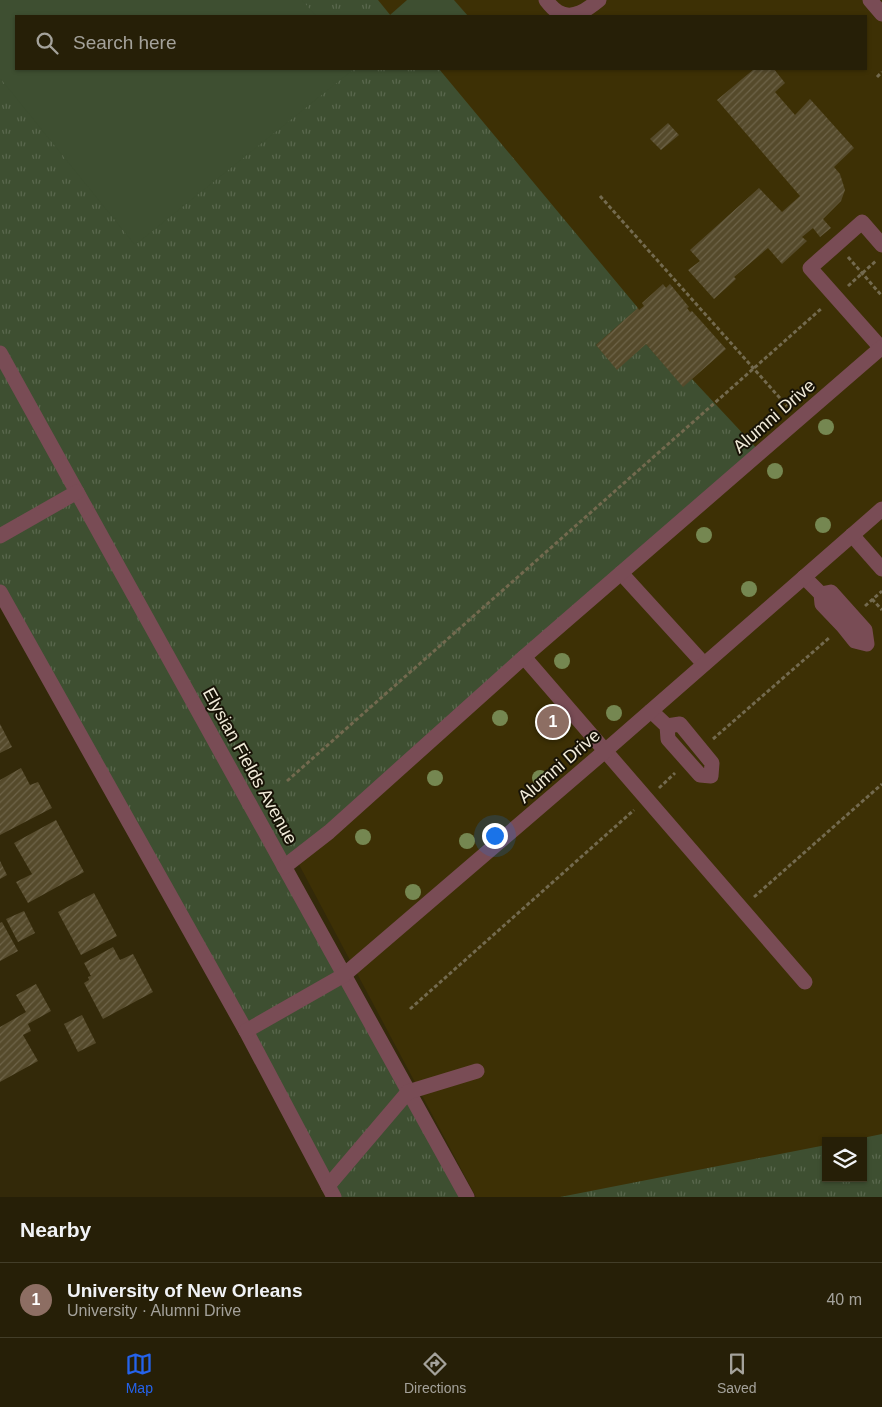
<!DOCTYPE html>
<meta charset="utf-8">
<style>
:root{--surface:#261f07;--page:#2e2711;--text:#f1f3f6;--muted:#a4a29b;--line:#423d28;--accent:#2563eb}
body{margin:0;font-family:Helvetica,sans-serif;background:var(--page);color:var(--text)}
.controls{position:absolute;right:15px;bottom:15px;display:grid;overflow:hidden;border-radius:0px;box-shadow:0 1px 4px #0004}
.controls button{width:45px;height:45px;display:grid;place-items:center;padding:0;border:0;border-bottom:1px solid var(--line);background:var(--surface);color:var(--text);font:25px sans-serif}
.you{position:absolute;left:494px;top:835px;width:18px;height:18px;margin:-12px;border:4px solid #fff;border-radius:50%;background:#1a73e8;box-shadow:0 0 0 8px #1a73e833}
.badge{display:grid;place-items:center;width:32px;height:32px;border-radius:50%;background:var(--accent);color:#fff;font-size:16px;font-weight:700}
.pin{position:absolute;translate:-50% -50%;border:2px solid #fff;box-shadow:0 1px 5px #0006}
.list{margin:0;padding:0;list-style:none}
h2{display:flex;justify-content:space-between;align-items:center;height:65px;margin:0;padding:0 20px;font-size:21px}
h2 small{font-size:16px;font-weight:400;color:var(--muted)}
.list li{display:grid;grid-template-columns:32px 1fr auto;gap:15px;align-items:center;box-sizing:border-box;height:75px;padding:0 20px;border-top:1px solid var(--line)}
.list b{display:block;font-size:19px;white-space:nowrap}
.list p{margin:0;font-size:16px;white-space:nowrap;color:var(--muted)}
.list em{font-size:16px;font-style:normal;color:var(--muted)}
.icon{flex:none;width:28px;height:28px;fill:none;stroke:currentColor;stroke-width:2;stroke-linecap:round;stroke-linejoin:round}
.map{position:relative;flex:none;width:882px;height:1197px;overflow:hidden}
.search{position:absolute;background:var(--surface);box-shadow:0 1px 4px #0004;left:15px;right:15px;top:15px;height:55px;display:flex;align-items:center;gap:12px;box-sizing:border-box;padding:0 18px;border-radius:0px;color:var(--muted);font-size:19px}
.sheet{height:140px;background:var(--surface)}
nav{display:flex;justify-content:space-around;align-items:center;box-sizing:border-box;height:70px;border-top:1px solid var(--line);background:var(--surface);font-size:14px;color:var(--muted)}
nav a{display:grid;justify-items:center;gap:2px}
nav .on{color:var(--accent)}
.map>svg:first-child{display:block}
.built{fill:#3d3005;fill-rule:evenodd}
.grass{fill:url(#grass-tufts)}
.pitch{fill:#3e4f31}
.building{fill:url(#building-hatch)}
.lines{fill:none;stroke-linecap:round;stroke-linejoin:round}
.path{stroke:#736a4f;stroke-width:3;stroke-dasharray:4 2.5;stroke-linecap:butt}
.minor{stroke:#794c55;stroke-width:15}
.tree{fill:#758751}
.labels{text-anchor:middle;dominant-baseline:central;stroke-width:4;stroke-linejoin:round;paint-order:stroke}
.street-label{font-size:18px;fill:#f1ebd9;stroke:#171206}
</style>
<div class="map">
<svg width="882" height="1197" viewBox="0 0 882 1197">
<defs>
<pattern id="grass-tufts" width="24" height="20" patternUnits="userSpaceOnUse" patternTransform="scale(1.25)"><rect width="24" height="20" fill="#3e4f31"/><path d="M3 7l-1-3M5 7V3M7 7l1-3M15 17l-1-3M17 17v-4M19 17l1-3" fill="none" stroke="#5a684e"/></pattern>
<pattern id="building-hatch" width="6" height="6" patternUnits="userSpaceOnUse" patternTransform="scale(1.25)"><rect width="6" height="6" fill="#554a2b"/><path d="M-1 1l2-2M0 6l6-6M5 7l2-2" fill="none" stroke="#6e6449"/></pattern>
</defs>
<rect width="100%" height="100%" fill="#332909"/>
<path class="built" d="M 0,0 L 882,0 L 882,1197 L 476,1197 L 0,303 ZM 16,16 L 866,16 L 866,69 L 16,69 ZM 826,1141 L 863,1141 L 863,1178 L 826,1178 Z"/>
<g class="grass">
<polygon points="0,0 378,0 391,16 16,16 16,69 439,69 638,308 596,345 617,369 646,344 683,386 692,379 761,453 284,867 467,1197 334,1197 0,592"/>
<polygon points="882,1134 882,1197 560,1197 826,1145 826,1178 863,1178 863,1141 848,1141"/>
</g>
<g class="pitch">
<polygon points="0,0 302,0 316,16 16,16 16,69 354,69 135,245 0,78"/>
<polygon points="407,0 454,0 468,16 391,16 390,15"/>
</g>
<g class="building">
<polygon points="754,69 774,69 785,83 775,92 795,115 810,99 854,148 834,167 840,174 845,190 841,201 823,219 831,228 820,237 813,228 802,237 807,241 782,264 768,248 734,277 736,279 714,299 688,270 700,261 690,250 759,188 782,212 800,196 717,100"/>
<polygon points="668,123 679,135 661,150 650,139"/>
<polygon points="663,284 666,288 670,284 689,307 687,308 690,312 692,311 726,349 683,387 646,344 617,370 596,345 638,308 639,310 644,306 642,303"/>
<polygon points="0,724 12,747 0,753"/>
<polygon points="21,768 30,785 38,782 52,808 0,835 0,780"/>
<polygon points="56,820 84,872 28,903 16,882 32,874 14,843"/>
<polygon points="0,861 7,875 0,879"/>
<polygon points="94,893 117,936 81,955 58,912"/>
<polygon points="24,911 35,933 18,942 6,919"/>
<polygon points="2,922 18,951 0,961 0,923"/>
<polygon points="113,947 120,960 133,954 153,992 103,1019 84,983 89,980 88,977 91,976 84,963"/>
<polygon points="36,984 51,1011 28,1024 31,1031 23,1035 38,1061 0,1082 0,1027 26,1012 16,995"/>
<polygon points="82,1015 96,1043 78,1052 64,1024"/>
</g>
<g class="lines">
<g class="path">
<polyline points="877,77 882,72"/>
<polyline points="600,196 787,406"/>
<polyline points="848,257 882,296"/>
<polyline points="848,286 877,260"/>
<polyline points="872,599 882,610"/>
<polyline points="865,606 882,591"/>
<polyline points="713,739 829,638"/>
<polyline points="287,781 822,308"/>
<polyline points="659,788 675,773"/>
<polyline points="754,897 882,784"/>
<polyline points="410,1009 634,810"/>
</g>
<g class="minor">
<path d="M 546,0 C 549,4 553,9 558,12 C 573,21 588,9 599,0"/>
<polyline points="870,0 882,14"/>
<polyline points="881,348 810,268 862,222 882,245"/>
<polyline points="0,353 467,1197"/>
<polyline points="852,535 882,569"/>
<polyline points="0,536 77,492"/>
<polyline points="621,573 704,664"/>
<polyline points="804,577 821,594 822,604 843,626 855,641 867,644 865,630 831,592 821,594"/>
<polyline points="0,592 246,1031 334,1197"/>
<polyline points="524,657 805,982"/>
<polyline points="651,711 667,726 668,739 700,775 711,776 712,763 680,724 667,726"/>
<polyline points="284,867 329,832 524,657 882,347"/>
<polyline points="246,1031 344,975 605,751 882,509"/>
<polyline points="328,1186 408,1092 477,1071"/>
</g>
</g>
<g class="tree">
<circle cx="826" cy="427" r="8"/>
<circle cx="775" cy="471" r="8"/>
<circle cx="823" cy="525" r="8"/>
<circle cx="704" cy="535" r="8"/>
<circle cx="749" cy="589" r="8"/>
<circle cx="562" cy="661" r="8"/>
<circle cx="614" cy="713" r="8"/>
<circle cx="500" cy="718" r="8"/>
<circle cx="435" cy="778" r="8"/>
<circle cx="540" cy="778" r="8"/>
<circle cx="363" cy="837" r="8"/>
<circle cx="467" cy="841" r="8"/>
<circle cx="413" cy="892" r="8"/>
</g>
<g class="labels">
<g class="street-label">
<text transform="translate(774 416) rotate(-41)">Alumni Drive</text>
<text transform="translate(250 766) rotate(61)">Elysian Fields Avenue</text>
<text transform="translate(559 766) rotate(-41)">Alumni Drive</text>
</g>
</g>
</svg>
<div class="controls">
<button><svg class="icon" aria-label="layers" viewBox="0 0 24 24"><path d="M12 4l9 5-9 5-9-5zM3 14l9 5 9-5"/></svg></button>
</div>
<div class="you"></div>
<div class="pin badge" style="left:553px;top:722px;background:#8d6e63">1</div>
<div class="search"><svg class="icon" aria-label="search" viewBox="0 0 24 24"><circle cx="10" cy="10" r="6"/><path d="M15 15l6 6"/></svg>Search here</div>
</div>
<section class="sheet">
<h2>Nearby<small></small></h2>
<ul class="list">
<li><span class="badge" style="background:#8d6e63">1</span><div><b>University of New Orleans</b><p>University · Alumni Drive</p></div><em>40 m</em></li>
</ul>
</section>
<nav>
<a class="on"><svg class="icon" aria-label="map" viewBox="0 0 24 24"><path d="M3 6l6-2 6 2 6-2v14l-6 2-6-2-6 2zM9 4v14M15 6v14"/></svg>Map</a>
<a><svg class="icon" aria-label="directions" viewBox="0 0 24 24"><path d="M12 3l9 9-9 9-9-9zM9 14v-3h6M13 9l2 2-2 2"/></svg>Directions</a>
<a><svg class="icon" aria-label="saved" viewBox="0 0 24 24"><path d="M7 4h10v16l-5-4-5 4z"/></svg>Saved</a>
</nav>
